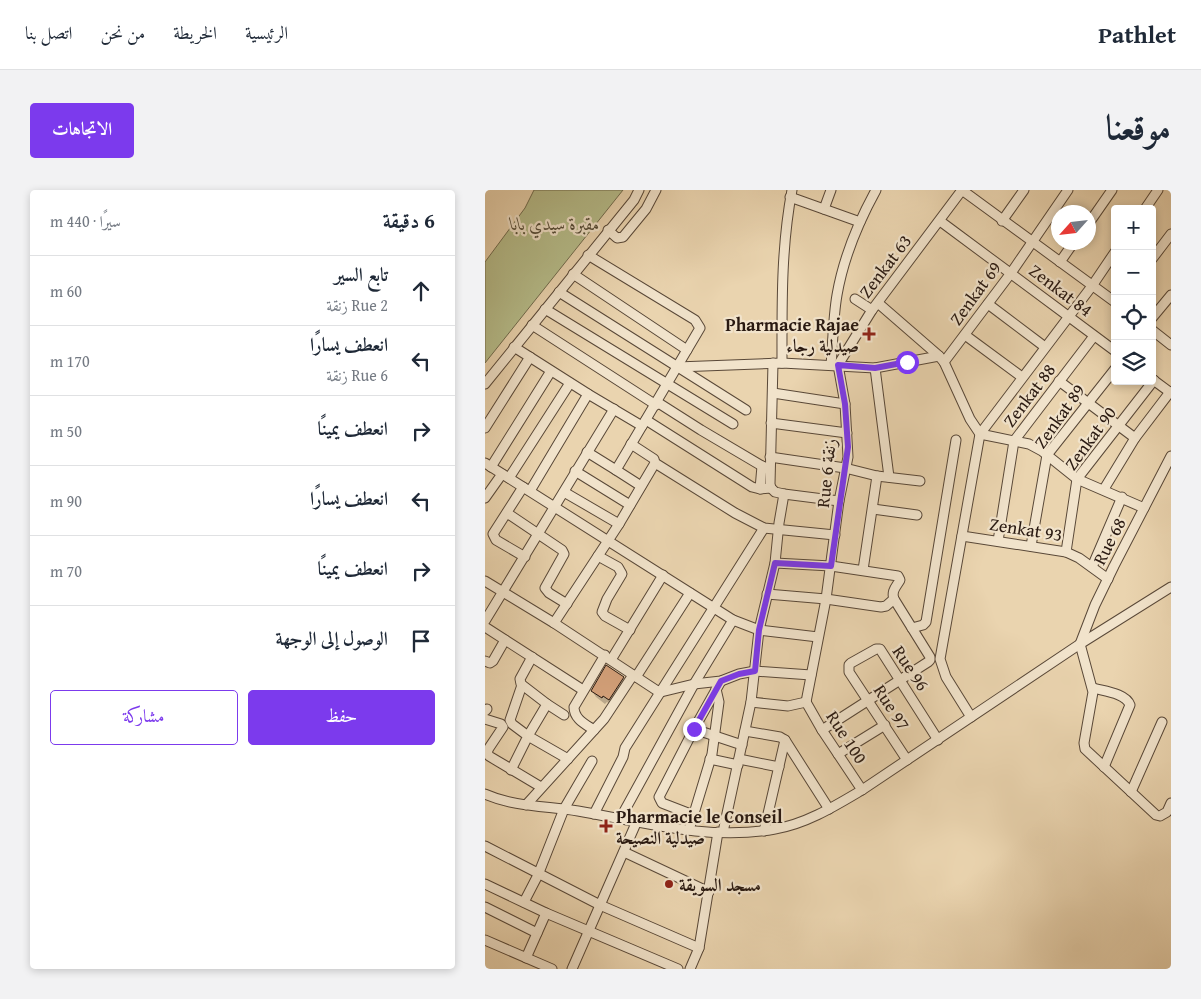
<!DOCTYPE html>
<html lang="ar">
<meta charset="utf-8">
<style>
:root{--surface:#fff;--page:#f2f2f3;--text:#1f2937;--muted:#747a83;--line:#e0e1e3;--accent:#7c3aed}
body{margin:0;font-family:"Gentium Book Plus",Amiri,serif;background:var(--page);color:var(--text);direction:rtl}
.controls{position:absolute;right:15px;top:15px;display:grid;overflow:hidden;border-radius:5px;box-shadow:0 2px 8px #0003}
.controls button{width:45px;height:45px;display:grid;place-items:center;padding:0;border:0;border-bottom:1px solid var(--line);background:var(--surface);color:var(--text);font:25px sans-serif}
.compass{position:absolute;left:566px;top:15px;width:45px;height:45px;border-radius:50%;background:var(--surface);box-shadow:0 2px 8px #0003;rotate:243deg}
.stop{position:absolute;width:15px;height:15px;margin:-11px;border:4px solid #7c3aed;border-radius:50%;background:#fff}
.stop.end{background:#7c3aed;border-color:#fff;box-shadow:0 1px 5px #0008}
.list{margin:0;padding:0;list-style:none}
h2{display:flex;justify-content:space-between;align-items:center;height:65px;margin:0;padding:0 20px;font-size:21px}
h2 small{font-size:16px;font-weight:400;color:var(--muted)}
.list li{display:grid;grid-template-columns:32px 1fr auto;gap:15px;align-items:center;box-sizing:border-box;height:70px;padding:0 20px;border-top:1px solid var(--line)}
.list b{display:block;font-size:19px;white-space:nowrap}
.list p{margin:0;font-size:16px;white-space:nowrap;color:var(--muted)}
.list em{font-size:16px;font-style:normal;color:var(--muted)}
.actions{display:flex;gap:10px;padding:15px 20px}
.actions a{flex:1;padding:11px 0;border:1px solid var(--accent);border-radius:5px;text-align:center;font-size:18px;color:var(--accent)}
.actions .main{background:var(--accent);color:#fff}
.icon{flex:none;width:28px;height:28px;fill:none;stroke:currentColor;stroke-width:2;stroke-linecap:round;stroke-linejoin:round}
.map{position:relative;flex:none;width:686px;height:779px;overflow:hidden;direction:ltr;border-radius:5px}
header{display:flex;align-items:center;gap:30px;box-sizing:border-box;height:70px;padding:0 25px;background:var(--surface);border-bottom:1px solid var(--line)}
header strong{font-size:24px}
nav{display:flex;gap:28px;margin-inline-start:auto;font-size:18px}
.intro{display:flex;align-items:center;justify-content:space-between;box-sizing:border-box;height:120px;padding:0 30px}
h1{margin:0;font-size:35px}
.button{padding:12px 22px;border-radius:5px;background:var(--accent);color:#fff;font-size:18px;font-weight:700}
main{display:flex;gap:30px;padding:0 30px}
aside{flex:1;background:var(--surface);border-radius:5px;box-shadow:0 2px 8px #0003}
.map>svg:first-child{display:block}
.green{fill:#b6bd8b;stroke:#706b4e}
.shadow{fill:#0003}
.building{fill:#d3a079;stroke:#291911}
.lines{fill:none;stroke-linecap:round;stroke-linejoin:round}
.minor-casing{stroke:#594838;stroke-width:11}
.minor{stroke:#f1e3cb;stroke-width:9}
.route{stroke:#7c3aed;stroke-width:6}
.poi-dot{fill:#8f2418;stroke:#f1e3cb;stroke-width:2}
.labels{text-anchor:middle;dominant-baseline:central;stroke-width:4.5;stroke-linejoin:round;paint-order:stroke}
.park-label{font-size:18px;font-style:italic;fill:#534a36;stroke:#f1e3cb}
.street-label{font-size:18px;fill:#291911;stroke:#f1e3cb}
.poi-label{font-size:18px;font-weight:bold;fill:#291911;stroke:#f1e3cb;text-anchor:start}
</style>
<header>
<strong>Pathlet</strong>
<nav><a>الرئيسية</a><a>الخريطة</a><a>من نحن</a><a>اتصل بنا</a></nav>
</header>
<div class="intro"><h1>موقعنا</h1><a class="button">الاتجاهات</a></div>
<main>
<div class="map">
<svg width="686" height="779" viewBox="0 0 686 779">
<rect width="100%" height="100%" fill="#ead4af"/>
<filter id="stains"><feTurbulence type="fractalNoise" baseFrequency=".004" numOctaves="4"/><feColorMatrix values="0 0 0 0 .2 0 0 0 0 .09 0 0 0 0 .02 0 0 0 .5 -.17"/></filter>
<radialGradient id="worn" r=".72"><stop offset=".6" stop-color="#630" stop-opacity="0"/><stop offset="1" stop-color="#630" stop-opacity=".3"/></radialGradient>
<polygon class="green" points="49,0 138,0 0,173 0,72 40,18"/>
<polygon class="shadow" points="138,488 142,494 128,516 122,512 120,514 111,507 107,501"/>
<polygon class="building" points="121,475 139,487 124,510 118,506 117,508 106,501"/>
<g class="lines">
<g class="minor-casing">
<g id="minor">
<polyline points="477,0 630,112"/>
<polyline points="305,7 375,32"/>
<polyline points="339,19 346,0"/>
<polyline points="660,19 673,0"/>
<polyline points="455,31 630,161"/>
<polyline points="517,31 539,0"/>
<polyline points="604,33 627,0"/>
<polyline points="123,40 132,48 138,47 161,19 171,0"/>
<polyline points="667,69 686,44"/>
<polyline points="575,72 589,52"/>
<polyline points="88,84 202,160"/>
<polyline points="74,102 261,220"/>
<polyline points="370,109 387,120"/>
<polyline points="393,113 454,166 459,172 485,229 495,244 544,254 557,261 592,289 659,318"/>
<polyline points="503,114 560,157"/>
<polyline points="60,119 248,234"/>
<polyline points="667,128 686,105"/>
<polyline points="47,135 171,215"/>
<polyline points="667,140 686,155"/>
<polyline points="480,145 537,187"/>
<polyline points="29,157 103,204 157,236"/>
<polyline points="459,172 526,83 583,0"/>
<polyline points="288,173 285,294 286,298 290,302 299,304 354,311"/>
<path d="M 297,173 C 297,115 296,58 307,0"/>
<path d="M 346,175 C 348,152 348,128 352,105 C 358,70 374,31 391,0"/>
<polyline points="353,175 387,120 477,0"/>
<polyline points="192,177 297,173 390,178 454,166"/>
<polyline points="390,178 404,287"/>
<polyline points="667,189 686,203"/>
<polyline points="574,191 650,248"/>
<polyline points="0,194 149,10 154,0"/>
<polyline points="288,203 360,214"/>
<polyline points="172,212 216,240 277,276 284,279"/>
<polyline points="161,230 267,297 275,299 286,298"/>
<polyline points="286,233 362,243"/>
<polyline points="0,238 45,167"/>
<polyline points="102,262 131,280 215,138 210,130 103,65"/>
<polyline points="686,266 629,376 610,415 595,454 608,502 599,553 600,559 671,625 675,626 682,622 686,613"/>
<polyline points="285,267 360,278 392,286 435,291"/>
<polyline points="0,273 248,430 274,440 333,447"/>
<polyline points="170,273 250,323 279,338 350,345"/>
<polyline points="6,277 66,181"/>
<polyline points="131,280 156,296"/>
<polyline points="90,281 145,315"/>
<polyline points="24,288 85,193"/>
<polyline points="38,297 8,344 11,350 40,367"/>
<polyline points="275,299 277,276"/>
<polyline points="619,299 650,248 685,202"/>
<polyline points="45,301 103,204"/>
<polyline points="79,302 134,334"/>
<polyline points="0,308 17,284"/>
<polyline points="388,319 432,325"/>
<polyline points="22,323 77,360 79,364 60,398 64,403 82,414"/>
<polyline points="477,346 581,362 594,368 623,389"/>
<polyline points="513,351 529,251 609,146"/>
<polyline points="546,356 562,265 630,179"/>
<polyline points="581,362 592,289 669,190"/>
<polyline points="113,366 133,377 137,384 122,409 117,422 120,426 145,440"/>
<path d="M 290,373 L 346,376 L 413,386 L 415,390 C 411,397 406,401 409,409 L 445,467 L 445,470 L 443,472 L 337,540"/>
<polyline points="607,377 637,307"/>
<polyline points="378,380 392,286"/>
<polyline points="0,391 69,433 171,500 176,502 209,494 236,491 254,484 270,481 326,485"/>
<polyline points="282,404 341,409 396,417 401,416 409,409"/>
<polyline points="0,431 129,219"/>
<polyline points="69,433 134,334 170,273 169,269 146,254"/>
<polyline points="0,437 98,500"/>
<polyline points="427,438 438,435 441,432 471,250"/>
<polyline points="47,467 35,489 36,494 62,514 43,546 83,569"/>
<polyline points="126,470 178,385"/>
<polyline points="0,471 5,473 8,471 20,450"/>
<polyline points="151,487 205,403"/>
<path d="M 608,498 C 618,501 641,503 645,515 L 619,577"/>
<polyline points="266,512 303,516 321,512"/>
<polyline points="321,512 341,409 354,311 363,267 360,214 353,175"/>
<polyline points="321,512 337,540 377,600"/>
<polyline points="62,514 79,525"/>
<polyline points="0,521 2,519"/>
<polyline points="486,527 461,487 455,469 495,244 607,96 630,62"/>
<polyline points="0,529 16,534 18,537 4,558 2,562 4,566 56,597"/>
<polyline points="209,539 257,555"/>
<path d="M 109,540 C 100,534 89,529 89,517 L 120,465"/>
<polyline points="260,541 295,547 300,550 344,619"/>
<polyline points="353,564 400,535"/>
<polyline points="225,569 253,575"/>
<polyline points="254,569 294,577"/>
<polyline points="422,570 364,482 364,475 366,473 391,459 395,459 453,550"/>
<polyline points="26,580 43,546 27,534 25,530 37,495"/>
<polyline points="646,602 677,532"/>
<path d="M 0,604 C 29,617 62,616 93,621 C 157,632 225,651 290,639 C 321,634 350,616 377,600 L 595,454 L 686,397"/>
<polyline points="41,615 119,529 148,485"/>
<polyline points="109,624 138,567 140,558 279,338"/>
<polyline points="208,625 177,613 174,607 209,539 236,491"/>
<polyline points="135,629 209,494 248,430"/>
<polyline points="204,640 227,564 234,512 231,499"/>
<polyline points="279,641 300,550"/>
<polyline points="238,642 266,512 274,440 290,373 294,333 299,304"/>
<polyline points="0,656 115,715 214,758"/>
<polyline points="139,662 224,702"/>
<polyline points="0,694 61,723 193,779"/>
<polyline points="39,712 53,685 79,619 107,571"/>
<polyline points="0,717 52,743"/>
<polyline points="0,750 67,779"/>
<polyline points="41,768 61,723"/>
<polyline points="87,779 152,631"/>
<polyline points="205,779 214,758 233,642"/>
</g>
</g>
<use href="#minor" class="minor"/>
</g>
<g class="lines">
<polyline class="route" points="209,539 236,491 254,484 270,481 274,440 290,373 346,376 363,257 360,214 353,175 390,178 422,172"/>
</g>
<g class="poi-dot">
<path d="M381.5 136.5h5v5h5v5h-5v5h-5v-5h-5v-5h5z"/>
<path d="M118.5 628.5h5v5h5v5h-5v5h-5v-5h-5v-5h5z"/>
<circle cx="184" cy="694" r="5"/>
</g>
<g class="labels">
<g class="park-label">
<text x="70" y="33">مقبرة سيدي بابا</text>
</g>
<g class="street-label">
<text transform="translate(400 76) rotate(-53)">Zenkat 63</text>
<text transform="translate(576 100) rotate(37)">Zenkat 84</text>
<text transform="translate(490 103) rotate(-54)">Zenkat 69</text>
<text transform="translate(544 205) rotate(-53)">Zenkat 88</text>
<text transform="translate(574 226) rotate(-55)">Zenkat 89</text>
<text transform="translate(605 248) rotate(-54)">Zenkat 90</text>
<text transform="translate(341 283) rotate(-84)">Rue 6 زنقة</text>
<text transform="translate(541 339) rotate(9)">Zenkat 93</text>
<text transform="translate(624 351) rotate(-63)">Rue 68</text>
<text transform="translate(426 478) rotate(56)">Rue 96</text>
<text transform="translate(407 517) rotate(57)">Rue 97</text>
<text transform="translate(362 547) rotate(57)">Rue 100</text>
</g>
<g class="poi-label">
<text x="374" y="134" text-anchor="end">Pharmacie Rajae<tspan x="374" dy="21">صيدلية رجاء</tspan></text>
<text x="131" y="626">Pharmacie le Conseil<tspan x="131" dy="21">صيدلية النصيحة</tspan></text>
<text x="194" y="694">مسجد السويقة</text>
</g>
</g>
<rect width="100%" height="100%" filter="url(#stains)"/>
<rect width="100%" height="100%" fill="url(#worn)"/>
</svg>
<div class="controls">
<button>+</button>
<button>−</button>
<button><svg class="icon" aria-label="locate" viewBox="0 0 24 24"><circle cx="12" cy="12" r="6"/><path d="M12 2v4M12 18v4M2 12h4M18 12h4"/></svg></button>
<button><svg class="icon" aria-label="layers" viewBox="0 0 24 24"><path d="M12 4l9 5-9 5-9-5zM3 14l9 5 9-5"/></svg></button>
</div>
<svg class="compass" viewBox="-18 -18 36 36"><path d="M0-13l5 13h-10z" fill="#e53935"/><path d="M0 13l5-13h-10z" fill="#747a83"/></svg>
<div class="stop" style="left:422px;top:172px"></div>
<div class="stop end" style="left:209px;top:539px"></div>
</div>
<aside>
<h2>6 دقيقة<small>سيرًا · 440 m</small></h2>
<ul class="list">
<li><svg class="icon" aria-label="ahead" viewBox="0 0 24 24"><path d="M12 20V5M6 11l6-6 6 6"/></svg><div><b>تابع السير</b><p>Rue 2 زنقة</p></div><em>60 m</em></li>
<li><svg class="icon" aria-label="left" viewBox="0 0 24 24"><path d="M17 20v-9H6M10 6l-5 5 5 5"/></svg><div><b>انعطف يسارًا</b><p>Rue 6 زنقة</p></div><em>170 m</em></li>
<li><svg class="icon" aria-label="right" viewBox="0 0 24 24"><path d="M7 20v-9h11M14 6l5 5-5 5"/></svg><div><b>انعطف يمينًا</b></div><em>50 m</em></li>
<li><svg class="icon" aria-label="left" viewBox="0 0 24 24"><path d="M17 20v-9H6M10 6l-5 5 5 5"/></svg><div><b>انعطف يسارًا</b></div><em>90 m</em></li>
<li><svg class="icon" aria-label="right" viewBox="0 0 24 24"><path d="M7 20v-9h11M14 6l5 5-5 5"/></svg><div><b>انعطف يمينًا</b></div><em>70 m</em></li>
<li><svg class="icon" aria-label="arrive" viewBox="0 0 24 24"><path d="M6 21V4h12l-3 4 3 4H6"/></svg><div><b>الوصول إلى الوجهة</b></div></li>
</ul>
<div class="actions"><a class="main">حفظ</a><a>مشاركة</a></div>
</aside>
</main>
